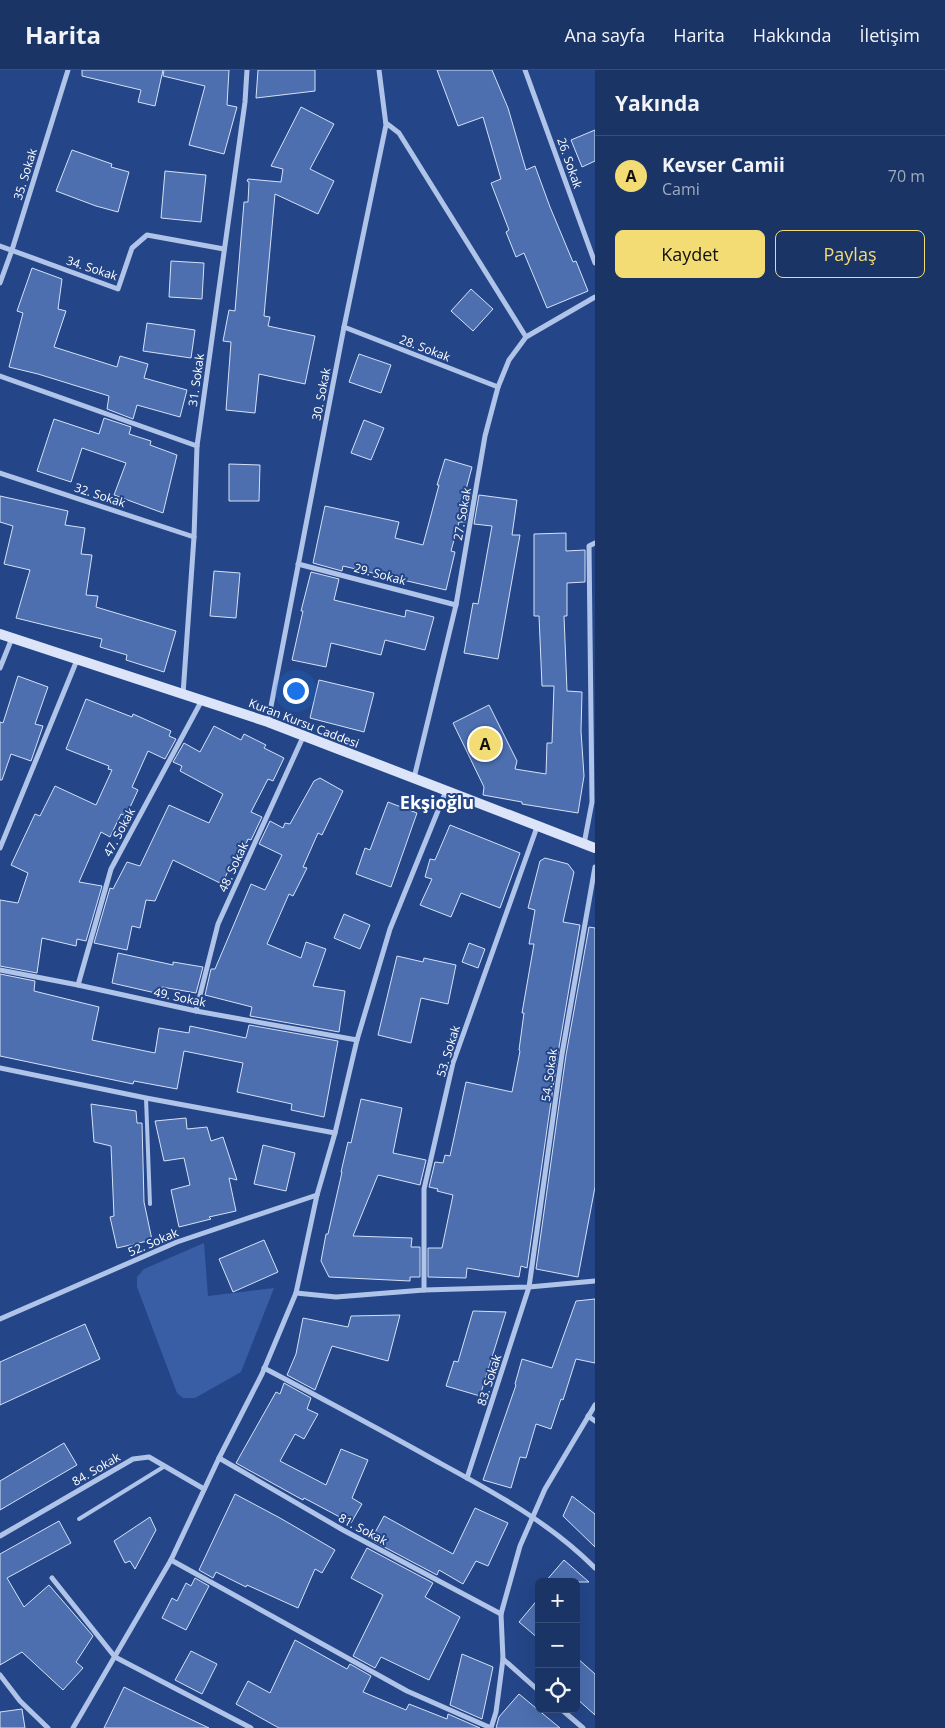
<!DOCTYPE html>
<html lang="tr">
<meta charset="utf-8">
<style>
:root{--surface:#1b3466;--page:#243c6c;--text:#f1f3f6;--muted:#a0aabf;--line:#394f7a;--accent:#f3dc74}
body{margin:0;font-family:"Open Sans",sans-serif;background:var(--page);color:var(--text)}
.controls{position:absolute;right:15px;bottom:15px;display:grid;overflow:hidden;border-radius:8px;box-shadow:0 5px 20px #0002}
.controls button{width:45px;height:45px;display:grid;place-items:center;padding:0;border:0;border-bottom:1px solid var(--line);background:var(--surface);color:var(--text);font:25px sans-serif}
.you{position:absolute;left:295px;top:620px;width:18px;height:18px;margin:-12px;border:4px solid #fff;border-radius:50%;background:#1a73e8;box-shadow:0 0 0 8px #1a73e833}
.badge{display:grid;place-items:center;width:32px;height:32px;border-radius:50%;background:var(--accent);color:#111;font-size:16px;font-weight:700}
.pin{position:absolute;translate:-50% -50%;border:2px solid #fff;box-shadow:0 1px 5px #0006}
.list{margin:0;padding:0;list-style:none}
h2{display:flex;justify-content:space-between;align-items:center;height:65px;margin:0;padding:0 20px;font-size:21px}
h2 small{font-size:16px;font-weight:400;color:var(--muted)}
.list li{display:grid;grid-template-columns:32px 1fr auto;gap:15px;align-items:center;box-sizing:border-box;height:80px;padding:0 20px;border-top:1px solid var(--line)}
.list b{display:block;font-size:19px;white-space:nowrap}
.list p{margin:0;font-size:16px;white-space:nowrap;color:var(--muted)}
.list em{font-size:16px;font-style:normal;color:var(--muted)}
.actions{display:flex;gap:10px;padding:15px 20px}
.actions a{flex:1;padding:11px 0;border:1px solid var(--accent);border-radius:8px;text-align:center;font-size:18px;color:var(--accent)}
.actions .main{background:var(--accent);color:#111}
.icon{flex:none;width:28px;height:28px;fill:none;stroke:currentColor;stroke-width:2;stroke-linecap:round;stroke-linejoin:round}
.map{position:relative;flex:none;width:595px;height:1658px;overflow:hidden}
header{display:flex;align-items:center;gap:30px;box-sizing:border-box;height:70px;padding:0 25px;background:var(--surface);border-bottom:1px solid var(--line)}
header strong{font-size:24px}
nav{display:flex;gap:28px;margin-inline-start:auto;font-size:18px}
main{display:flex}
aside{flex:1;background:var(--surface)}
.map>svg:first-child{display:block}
.green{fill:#395ea5}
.building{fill:#4d6fb0;stroke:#d4e1f7}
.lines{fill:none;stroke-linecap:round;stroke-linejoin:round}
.lane{stroke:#b0c4e9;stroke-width:4}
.street{stroke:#b0c4e9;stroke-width:5}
.secondary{stroke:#dbe4f8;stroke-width:10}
.labels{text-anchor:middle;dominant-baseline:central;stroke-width:4;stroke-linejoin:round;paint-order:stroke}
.street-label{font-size:12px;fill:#fff;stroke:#244688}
.district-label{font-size:18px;font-weight:bold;fill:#fff;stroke:#244688}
</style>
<header>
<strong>Harita</strong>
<nav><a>Ana sayfa</a><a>Harita</a><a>Hakkında</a><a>İletişim</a></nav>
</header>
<main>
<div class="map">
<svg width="595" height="1658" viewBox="0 0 595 1658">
<rect width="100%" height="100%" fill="#244688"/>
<polygon class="green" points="204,1173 208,1226 274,1218 241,1302 195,1328 183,1328 177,1323 137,1217 137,1207 144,1199"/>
<g class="building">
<polygon points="82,0 163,0 155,36 138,32 141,20 82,6"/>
<polygon points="164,0 229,0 227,35 237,37 224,84 189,75 205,16 163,6"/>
<polygon points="258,0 315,0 315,21 256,28"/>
<polygon points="437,0 492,0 508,38 526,100 535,96 550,137 573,192 576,191 588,221 547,238 524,183 516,187 506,162 509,160 491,113 501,109 483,47 458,56"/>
<polygon points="301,37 334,54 310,99 334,111 318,144 275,124 264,246 270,247 268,256 315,266 305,314 259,304 255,343 226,340 231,272 223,271 229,240 235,241 244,132 248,132 249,112 247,111 248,109 281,112 283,99 271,96"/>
<polygon points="595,60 595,91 582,97 571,70"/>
<polygon points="72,80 112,94 111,97 129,102 118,142 96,136 56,121"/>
<polygon points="165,101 206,105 201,152 161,148"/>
<polygon points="171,191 204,193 202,229 169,227"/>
<polygon points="32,198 62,209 58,239 66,241 54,277 117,297 120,286 148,294 144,308 187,320 180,347 137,335 133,349 107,339 109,326 38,304 9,297 23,243 17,241"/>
<polygon points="471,219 493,239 473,261 451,241"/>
<polygon points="147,253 195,260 191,288 143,281"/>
<polygon points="359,284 391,295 381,323 349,312"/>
<polygon points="104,348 131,357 129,364 151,371 150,375 177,385 163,443 114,425 126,393 82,378 71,412 37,401 54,349 99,364"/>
<polygon points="364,350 384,358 371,390 351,383"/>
<polygon points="445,389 472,397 465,423 471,424 466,452 459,452 451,481 455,482 446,520 343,496 342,501 313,493 325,436 399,452 395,468 423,475 439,415 437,415"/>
<polygon points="229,394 260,395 259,431 229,431"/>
<polygon points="479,425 517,430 512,465 520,465 498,589 464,583 473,533 478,534 492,456 474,454"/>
<polygon points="0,426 68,441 65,455 85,458 81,484 92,485 86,525 98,526 96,537 176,561 164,602 126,590 127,585 100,577 102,569 16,548 30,500 4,494 13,456 0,452"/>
<polygon points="566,463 566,481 585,480 585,512 567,513 567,546 564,546 567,621 582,622 581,661 584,706 578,743 522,734 522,732 483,725 484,717 453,653 489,635 517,691 515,699 546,704 547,673 552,673 554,616 542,616 539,546 534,546 534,464"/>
<polygon points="214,501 240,503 236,548 210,546"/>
<polygon points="311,502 339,509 334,530 405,547 406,540 434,547 425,580 385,570 381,585 331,573 326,597 292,590 303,541 301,541"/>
<polygon points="18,606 48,617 35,654 43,656 31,691 11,684 2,710 0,710 0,652 3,653"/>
<polygon points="319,610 374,623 364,662 310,648"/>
<polygon points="86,629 132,647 133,644 171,661 169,666 176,669 165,689 148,681 132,717 138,720 126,746 121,744 110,767 101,762 79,812 102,816 86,871 77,869 76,876 42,868 37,903 0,896 0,830 18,833 28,803 11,795 35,744 40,746 55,716 96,735 112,700 108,699 109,696 66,679"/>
<polygon points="214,656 241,670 244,664 266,675 264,678 284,688 273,711 268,709 251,742 262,747 251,770 248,769 246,774 242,772 222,814 173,790 155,831 146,830 140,858 132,856 127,880 94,873 110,818 113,819 127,792 140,796 169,735 209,753 223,724 180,701 182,696 173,692 184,673 200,682"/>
<polygon points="320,708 343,721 322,765 318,763 303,797 307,798 293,826 289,824 267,874 301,888 306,872 326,879 313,916 345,921 339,962 250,946 252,937 205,925 211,899 215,899 251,814 265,820 282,785 259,774 270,751 283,758 285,753 290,754 314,711"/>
<polygon points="388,732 417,743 391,817 356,804 365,778 370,780"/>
<polygon points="450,755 520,783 500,838 461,823 451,847 420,835 432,809 425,807 430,789 435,790"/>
<polygon points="545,788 568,794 574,802 563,852 580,855 558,983 527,1198 521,1196 519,1207 467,1198 466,1208 428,1207 428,1178 442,1178 453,1125 437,1121 438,1119 429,1117 435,1092 443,1093 445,1085 450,1086 466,1012 512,1022 520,981 519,980 524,943 522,943 534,874 529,874 535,840 528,838 540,791"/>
<polygon points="344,844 370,855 360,879 334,868"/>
<polygon points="589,857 595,858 595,1117 578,1207 536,1199 566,985"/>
<polygon points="469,873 485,879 478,898 462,892"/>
<polygon points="118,883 173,895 173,892 203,897 196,923 162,917 160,924 112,913"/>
<polygon points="397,886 423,892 424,888 456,895 448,934 421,928 411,973 378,965"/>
<polygon points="0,904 35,911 34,921 99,937 92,970 155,983 159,958 189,963 190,956 246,968 249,955 338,971 324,1047 291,1040 292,1034 237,1022 243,993 184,981 177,1019 134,1011 133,1014 0,986"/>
<polygon points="361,1029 402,1038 393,1083 426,1090 420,1115 378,1105 353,1166 412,1168 411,1177 420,1177 420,1207 410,1207 410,1211 329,1207 321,1191 326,1164 328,1164 342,1102 341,1102 348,1072 351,1073"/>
<polygon points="91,1034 136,1041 137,1053 142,1053 144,1132 152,1170 117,1178 110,1147 114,1146 111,1076 94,1072"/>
<polygon points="186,1048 187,1059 207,1057 211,1071 223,1067 237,1110 229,1108 236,1141 209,1147 211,1149 179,1157 171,1120 190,1115 184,1088 164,1091 155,1051"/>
<polygon points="263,1075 295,1083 286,1121 254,1114"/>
<polygon points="264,1170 278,1202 233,1222 219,1189"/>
<polygon points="595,1229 595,1293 576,1289 563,1330 561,1329 551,1359 536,1354 526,1388 520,1387 511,1418 483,1410 516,1315 515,1314 522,1289 552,1298 576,1231"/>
<polygon points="473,1241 506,1242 480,1326 446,1316 454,1291 458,1292"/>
<polygon points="400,1245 388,1291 332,1276 315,1320 287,1305 296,1284 303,1248 348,1257 351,1246"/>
<polygon points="85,1254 100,1289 0,1335 0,1292"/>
<polygon points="284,1313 311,1328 307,1339 318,1344 304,1369 295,1364 280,1391 326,1415 341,1379 368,1390 352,1428 362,1434 351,1453 304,1428 303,1430 292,1424 236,1393 276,1322 280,1324"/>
<polygon points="64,1373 77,1395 0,1440 0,1411"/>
<polygon points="235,1424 280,1448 335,1480 322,1503 315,1499 298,1538 247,1515 246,1517 216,1502 213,1508 199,1500"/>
<polygon points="572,1426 595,1444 595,1477 563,1446"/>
<polygon points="475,1438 508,1453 488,1496 476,1491 463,1514 439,1500 437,1505 371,1470 384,1446 453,1484"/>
<polygon points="150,1447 156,1460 135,1499 130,1491 125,1493 114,1471"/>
<polygon points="59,1451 71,1473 7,1508 24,1537 49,1515 93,1566 76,1592 83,1598 63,1620 22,1582 0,1595 0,1484"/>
<polygon points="367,1478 433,1513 425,1527 460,1547 429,1610 381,1587 375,1598 353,1586 383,1525 351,1508"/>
<polygon points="564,1490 589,1512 545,1512"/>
<polygon points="195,1508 209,1516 186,1560 162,1548 172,1528 177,1531 186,1513 191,1516"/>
<polygon points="539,1528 539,1569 519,1552"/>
<polygon points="295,1570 347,1599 350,1594 371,1606 363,1622 406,1640 409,1634 447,1649 448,1644 480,1658 279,1658 236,1634 248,1611 270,1623"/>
<polygon points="191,1581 217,1594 202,1624 175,1610"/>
<polygon points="462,1584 493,1597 482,1649 450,1635"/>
<polygon points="576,1587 595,1604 595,1645 576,1628"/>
<polygon points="124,1617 146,1628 209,1658 104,1658"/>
<polygon points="519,1624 560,1658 496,1658 499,1647"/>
<polygon points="22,1639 25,1658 0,1658 0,1642"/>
</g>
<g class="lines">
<g class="lane">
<polyline points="146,1028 150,1134"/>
<polyline points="79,1449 165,1396"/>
</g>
<g class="street">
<polyline points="525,0 595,193"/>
<polyline points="386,53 399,63 526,267"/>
<polyline points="0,176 118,219 132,178 147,165 224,179"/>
<polyline points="0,213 12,180 68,0"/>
<polyline points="344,257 498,317"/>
<polyline points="0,306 197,376"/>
<polyline points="0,403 194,467"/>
<polyline points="298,494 456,535"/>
<polyline points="0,598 12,568"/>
<polyline points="183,624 194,467 197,376 245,32 247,0"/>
<polyline points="268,652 344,257 386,55 379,0"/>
<polyline points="414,708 456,535 485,366 498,317 509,290 526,267 595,227"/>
<polyline points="584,774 592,732 589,476 595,473"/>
<polyline points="0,778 77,590"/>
<polyline points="0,900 78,915 196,941 357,970"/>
<polyline points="78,915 111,799 202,630"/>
<polyline points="196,941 218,854 303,667"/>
<polyline points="0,998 146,1028 335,1063"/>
<polyline points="424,1220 424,1119 453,993 537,757"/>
<polyline points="296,1223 317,1125 335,1063 357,970 390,859 446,721"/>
<polyline points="0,1249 177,1172 317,1125"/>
<path d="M 264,1298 C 323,1329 381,1360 438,1392 C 495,1423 549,1452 595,1498"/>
<polyline points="588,1346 595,1351"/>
<polyline points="219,1388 343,1460 501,1544"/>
<polyline points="467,1408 529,1217 562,984 595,797"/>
<polyline points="0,1466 133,1389 149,1387 204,1419"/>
<polyline points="171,1490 407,1621 491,1658"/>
<polyline points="52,1508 115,1587 251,1658"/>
<polyline points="503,1589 539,1621"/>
<polyline points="0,1605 20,1631 48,1658"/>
<polyline points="561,1639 583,1658"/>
<polyline points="73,1658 171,1490 219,1388 262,1304 296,1223 336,1227 424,1220 529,1217 595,1211"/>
<polyline points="491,1658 496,1642 503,1589 501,1544 520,1476 545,1419 595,1335"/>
</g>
<polyline class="secondary" points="0,564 268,652 595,778"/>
</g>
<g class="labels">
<g class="street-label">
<text transform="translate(570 93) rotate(71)">26. Sokak</text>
<text transform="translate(25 104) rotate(-73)">35. Sokak</text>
<text transform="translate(92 198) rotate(18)">34. Sokak</text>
<text transform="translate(425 278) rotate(21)">28. Sokak</text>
<text transform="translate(196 310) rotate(-82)">31. Sokak</text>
<text transform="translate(321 324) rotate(-79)">30. Sokak</text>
<text transform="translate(100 425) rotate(18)">32. Sokak</text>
<text transform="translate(462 444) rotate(-80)">27. Sokak</text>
<text transform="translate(380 504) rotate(15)">29. Sokak</text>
<text transform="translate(304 653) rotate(21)">Kuran Kursu Caddesi</text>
<text transform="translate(119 762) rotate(-62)">47. Sokak</text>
<text transform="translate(233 797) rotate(-65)">48. Sokak</text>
<text transform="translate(180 927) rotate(12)">49. Sokak</text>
<text transform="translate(448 981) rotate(-73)">53. Sokak</text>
<text transform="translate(549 1005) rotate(-82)">54. Sokak</text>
<text transform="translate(153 1172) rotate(-23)">52. Sokak</text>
<text transform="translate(489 1310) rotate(-72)">83. Sokak</text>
<text transform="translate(96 1399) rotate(-30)">84. Sokak</text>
<text transform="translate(363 1459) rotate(28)">81. Sokak</text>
</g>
<g class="district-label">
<text x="437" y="732">Ekşioğlu</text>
</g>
</g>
</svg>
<div class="controls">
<button>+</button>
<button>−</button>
<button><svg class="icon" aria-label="locate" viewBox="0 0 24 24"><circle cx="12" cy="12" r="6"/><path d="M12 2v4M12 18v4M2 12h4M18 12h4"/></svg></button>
</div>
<div class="you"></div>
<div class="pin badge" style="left:485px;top:674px">A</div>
</div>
<aside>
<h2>Yakında<small></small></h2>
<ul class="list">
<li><span class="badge">A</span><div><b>Kevser Camii</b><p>Cami</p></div><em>70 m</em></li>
</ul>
<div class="actions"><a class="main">Kaydet</a><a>Paylaş</a></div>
</aside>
</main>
